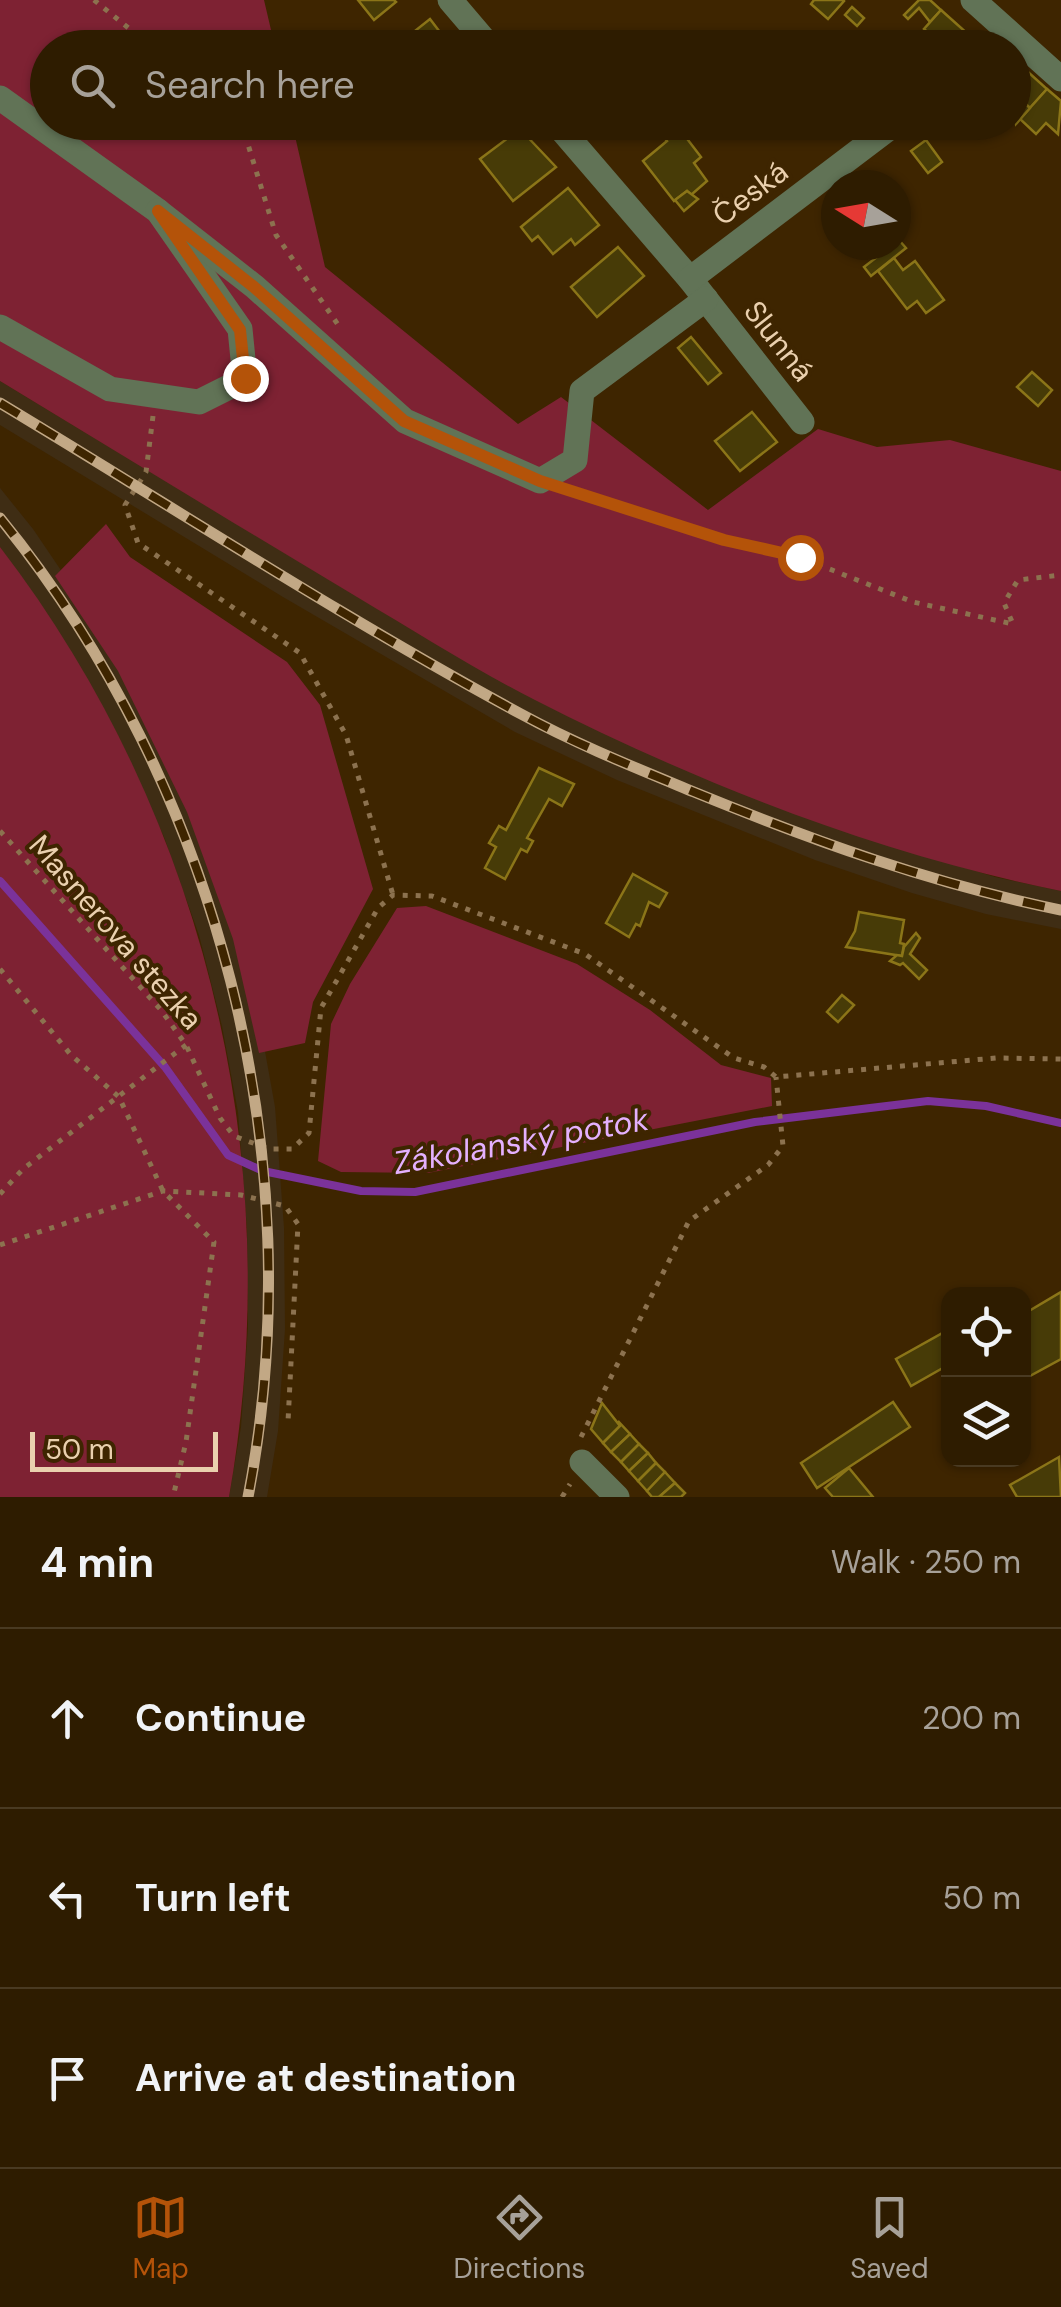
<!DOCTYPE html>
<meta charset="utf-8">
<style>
:root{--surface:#2e1c00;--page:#3a290f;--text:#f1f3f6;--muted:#a7a199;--line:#493a22;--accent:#b45309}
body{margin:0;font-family:"DM Sans",sans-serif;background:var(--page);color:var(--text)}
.controls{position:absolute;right:30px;bottom:30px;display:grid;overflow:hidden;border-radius:20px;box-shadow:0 2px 8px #0004}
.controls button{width:90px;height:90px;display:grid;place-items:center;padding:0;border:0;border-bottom:2px solid var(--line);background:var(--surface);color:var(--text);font:50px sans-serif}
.compass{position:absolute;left:821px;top:170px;width:90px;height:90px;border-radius:50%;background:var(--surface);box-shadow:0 2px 8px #0004;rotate:281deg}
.scale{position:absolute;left:30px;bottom:25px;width:188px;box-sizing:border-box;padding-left:10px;border:5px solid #ead0ae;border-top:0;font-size:28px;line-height:35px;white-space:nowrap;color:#ead0ae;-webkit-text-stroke:8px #3e2500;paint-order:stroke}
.stop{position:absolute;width:30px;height:30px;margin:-22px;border:8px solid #b45309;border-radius:50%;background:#fff}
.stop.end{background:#b45309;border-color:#fff;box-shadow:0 2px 10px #0008}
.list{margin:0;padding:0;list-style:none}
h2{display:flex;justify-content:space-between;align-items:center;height:130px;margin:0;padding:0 40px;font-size:42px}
h2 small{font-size:32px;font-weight:400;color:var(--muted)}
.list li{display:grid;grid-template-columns:65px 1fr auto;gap:30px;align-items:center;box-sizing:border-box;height:180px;padding:0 40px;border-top:2px solid var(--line)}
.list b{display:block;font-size:38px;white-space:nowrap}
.list em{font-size:32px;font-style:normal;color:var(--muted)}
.icon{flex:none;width:55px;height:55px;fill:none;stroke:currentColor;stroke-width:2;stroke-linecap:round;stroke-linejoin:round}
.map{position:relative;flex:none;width:1061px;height:1497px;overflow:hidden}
.search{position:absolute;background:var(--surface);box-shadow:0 2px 8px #0004;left:30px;right:30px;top:30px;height:110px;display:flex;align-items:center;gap:25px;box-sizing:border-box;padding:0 35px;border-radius:55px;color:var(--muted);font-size:38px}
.sheet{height:670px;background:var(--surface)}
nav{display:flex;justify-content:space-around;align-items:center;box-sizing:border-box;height:140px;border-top:2px solid var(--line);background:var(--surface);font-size:28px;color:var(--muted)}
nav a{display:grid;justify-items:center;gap:5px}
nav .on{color:var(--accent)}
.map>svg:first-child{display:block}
.built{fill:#3f2d14}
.green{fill:#7e2233}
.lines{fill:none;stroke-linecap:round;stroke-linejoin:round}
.stream{stroke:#7b329a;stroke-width:8}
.building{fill:#473b07;stroke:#8b7518;stroke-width:2.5}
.path{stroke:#8c724f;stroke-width:5;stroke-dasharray:5 8;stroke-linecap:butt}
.minor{stroke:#617356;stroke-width:25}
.rail-casing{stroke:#c2a885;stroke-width:11}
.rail{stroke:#3e2500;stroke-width:8;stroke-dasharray:22;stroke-linecap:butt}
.route{stroke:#b45309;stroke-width:12}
.labels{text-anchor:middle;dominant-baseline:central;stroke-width:8;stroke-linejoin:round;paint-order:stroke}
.street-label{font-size:30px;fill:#ead0ae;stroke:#3e2500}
.water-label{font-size:32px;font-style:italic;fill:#e4b0fe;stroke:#3e2500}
</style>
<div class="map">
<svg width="1061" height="1497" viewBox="0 0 1061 1497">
<rect width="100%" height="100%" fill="#3e2500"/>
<g class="built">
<polygon points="0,381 429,640 632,746 828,825 995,877 1061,891 1061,929 986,914 912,893 815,860 617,780 515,732 283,597 0,425"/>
<polygon points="0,488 33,529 98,625 199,823 259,1018 275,1107 284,1228 285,1329 278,1431 267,1497 229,1497 241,1427 248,1328 247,1230 238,1112 222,1026 199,935 164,837 119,737 66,645 0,547"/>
</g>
<g class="green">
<path d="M 0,0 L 264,0 L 275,47 L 48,48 L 48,122 L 292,123 L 325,267 L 518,424 L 561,397 L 708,510 L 818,429 L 877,447 L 950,440 L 1061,471 L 1061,891 C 879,854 700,784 535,700 C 474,669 416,632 357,597 C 238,526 119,453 0,381 Z"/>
<polygon points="106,524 130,557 287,662 320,705 373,889 313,1002 305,1043 259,1053 233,939 187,812 118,671 55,576"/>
<path d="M 0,547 C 207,817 288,1163 229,1497 L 0,1497 Z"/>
<polygon points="426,906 577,964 650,1010 721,1065 771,1078 772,1106 428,1173 341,1172 318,1161 331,1024 350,984 397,908"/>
</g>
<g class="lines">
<polyline class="stream" points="0,881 165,1067 228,1155 263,1171 361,1191 415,1192 755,1122 928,1101 986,1106 1061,1123"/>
</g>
<g class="building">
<polygon points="358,0 394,0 396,2 374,20"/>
<polygon points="814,0 843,0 844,1 828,19 811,4"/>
<polygon points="919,0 930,0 941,10 930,22 919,8 908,19 904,15"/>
<polygon points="852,7 864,18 857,26 845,15"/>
<polygon points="941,10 978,43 973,48 945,48 924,29"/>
<polygon points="430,19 452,48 397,48 396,46"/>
<polygon points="1018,63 1047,89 1030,108 1014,93 1014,68"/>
<polygon points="1047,89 1061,101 1058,134 1046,123 1036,134 1020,119"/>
<polygon points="1023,102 1030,108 1016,124 1014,113"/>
<polygon points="652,122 690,122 698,132 688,140 701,157 694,163 707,181 691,195 687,191 674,201 643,161 667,141"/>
<polygon points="520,129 556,167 513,201 480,159"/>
<polygon points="926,140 942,162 928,173 911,151"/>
<polygon points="568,188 599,225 575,245 571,239 553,254 538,236 532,241 521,227"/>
<polygon points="687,191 698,199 684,211 675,200"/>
<polygon points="899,240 906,248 871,276 864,267"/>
<polygon points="859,245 884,245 885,246 869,258"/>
<polygon points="618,247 644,276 597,317 571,287"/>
<polygon points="894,258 903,270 915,261 944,300 926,313 917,301 907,309 878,271"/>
<polygon points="691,337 721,373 708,384 678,348"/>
<polygon points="1032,372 1052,390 1038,406 1017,387"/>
<polygon points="752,412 777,442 740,471 715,441"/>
<polygon points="539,768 574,784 562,806 549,799 527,838 533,841 527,852 521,849 505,879 485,868 496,847 489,843 499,826 506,830"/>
<polygon points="633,874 667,893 659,907 649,902 640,926 636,924 629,937 606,923"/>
<polygon points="859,912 904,920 900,943 904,944 902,956 846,947 855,931"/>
<polygon points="916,933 920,938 910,954 927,970 919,979 903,963 900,965 890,961 897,955 902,956 904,947"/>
<polygon points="842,995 854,1005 838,1022 827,1012"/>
<polygon points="1061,1292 1061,1359 1028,1377 1024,1369 1024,1314"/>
<polygon points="948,1330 948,1365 911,1386 896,1359"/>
<polygon points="893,1402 910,1427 817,1488 801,1463"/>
<polygon points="602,1403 620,1426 603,1443 591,1429"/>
<polygon points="618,1421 630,1434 611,1452 603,1443 620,1426"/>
<polygon points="630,1434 639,1444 621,1462 611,1452"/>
<polygon points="639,1444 648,1453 629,1471 621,1462"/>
<polygon points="648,1453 656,1463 638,1481 629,1471"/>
<polygon points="1059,1457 1061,1497 1017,1497 1010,1485"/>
<polygon points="656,1463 665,1472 647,1491 638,1481"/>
<polygon points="849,1468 873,1497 833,1497 825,1488"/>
<polygon points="665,1472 675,1483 659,1497 652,1497 647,1491"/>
<polygon points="675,1483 685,1493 681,1497 659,1497"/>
</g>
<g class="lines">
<g class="path">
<polyline points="94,0 153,48"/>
<polyline points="241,122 276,235 341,329"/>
<polyline points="153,416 146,472 125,505 138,543 300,653 346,735 393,895"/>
<polyline points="569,490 723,540 799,557 913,602 1013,624 1004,603 1018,580 1061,575"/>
<polyline points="0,831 161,1010 186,1045 220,1118 234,1136 269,1149 292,1149 309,1133 321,1008 378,908 393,895 432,896 585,954 734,1058 764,1067 776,1077 996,1058 1061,1059"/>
<polyline points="0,969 71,1055 119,1097 163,1191 214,1242 186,1442 173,1497"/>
<polyline points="0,1194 23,1169 186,1045"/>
<polyline points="0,1245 163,1191 241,1195 285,1206 298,1224 288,1422"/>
<polyline points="581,1437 689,1221 768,1165 783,1146 776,1077"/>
<polyline points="562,1497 570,1484"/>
</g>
<g class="minor">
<polyline points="450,0 491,48"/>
<polyline points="973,0 1061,79"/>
<polyline points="0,98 158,211 240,329 245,379 199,402 110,389 0,327"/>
<polyline points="555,122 690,279 802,422"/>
<polyline points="158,211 255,287 405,421 540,481 575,460 582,391 706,299"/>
<polyline points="690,279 897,122"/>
<polyline points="582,1462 617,1497"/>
</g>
<g class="rail-casing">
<g id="rail">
<path d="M 0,403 C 173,507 343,618 521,714 C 576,744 636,768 694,792 C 814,841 933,884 1061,910"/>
<path d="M 0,518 C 218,785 314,1158 248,1497"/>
</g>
</g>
<use href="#rail" class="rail"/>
</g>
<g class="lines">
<polyline class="route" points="245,378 240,330 158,211 254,287 404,421 540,481 724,540 800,557"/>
</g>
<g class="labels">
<g class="street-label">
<text transform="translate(750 193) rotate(-37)">Česká</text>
<text transform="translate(779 341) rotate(52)">Slunná</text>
<text transform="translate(116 932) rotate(49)">Masnerova stezka</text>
</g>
<g class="water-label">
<text transform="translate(521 1141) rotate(-10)">Zákolanský potok</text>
</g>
</g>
</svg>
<div class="controls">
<button><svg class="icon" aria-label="locate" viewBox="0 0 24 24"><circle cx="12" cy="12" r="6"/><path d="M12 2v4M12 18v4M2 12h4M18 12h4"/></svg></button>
<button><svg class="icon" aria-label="layers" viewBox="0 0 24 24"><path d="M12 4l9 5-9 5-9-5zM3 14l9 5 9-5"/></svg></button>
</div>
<svg class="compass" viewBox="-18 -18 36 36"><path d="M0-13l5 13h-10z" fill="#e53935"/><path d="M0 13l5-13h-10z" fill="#a7a199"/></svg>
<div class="scale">50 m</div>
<div class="stop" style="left:800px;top:557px"></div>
<div class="stop end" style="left:245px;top:378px"></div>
<div class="search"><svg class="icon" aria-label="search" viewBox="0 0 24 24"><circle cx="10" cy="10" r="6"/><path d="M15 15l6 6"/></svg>Search here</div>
</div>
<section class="sheet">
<h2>4 min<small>Walk · 250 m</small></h2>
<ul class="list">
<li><svg class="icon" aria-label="ahead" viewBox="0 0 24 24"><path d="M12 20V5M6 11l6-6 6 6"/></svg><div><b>Continue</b></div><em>200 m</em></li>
<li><svg class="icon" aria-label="left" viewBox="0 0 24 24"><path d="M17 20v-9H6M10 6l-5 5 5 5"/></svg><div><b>Turn left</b></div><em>50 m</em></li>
<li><svg class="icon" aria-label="arrive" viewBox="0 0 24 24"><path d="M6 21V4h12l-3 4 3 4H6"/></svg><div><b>Arrive at destination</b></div></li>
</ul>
</section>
<nav>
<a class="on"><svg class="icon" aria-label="map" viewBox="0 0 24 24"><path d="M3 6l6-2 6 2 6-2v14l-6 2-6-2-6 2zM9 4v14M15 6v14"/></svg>Map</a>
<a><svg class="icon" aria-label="directions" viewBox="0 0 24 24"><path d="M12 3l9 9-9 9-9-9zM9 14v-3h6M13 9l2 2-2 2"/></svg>Directions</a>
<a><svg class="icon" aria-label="saved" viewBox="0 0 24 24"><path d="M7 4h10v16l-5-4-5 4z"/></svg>Saved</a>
</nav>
